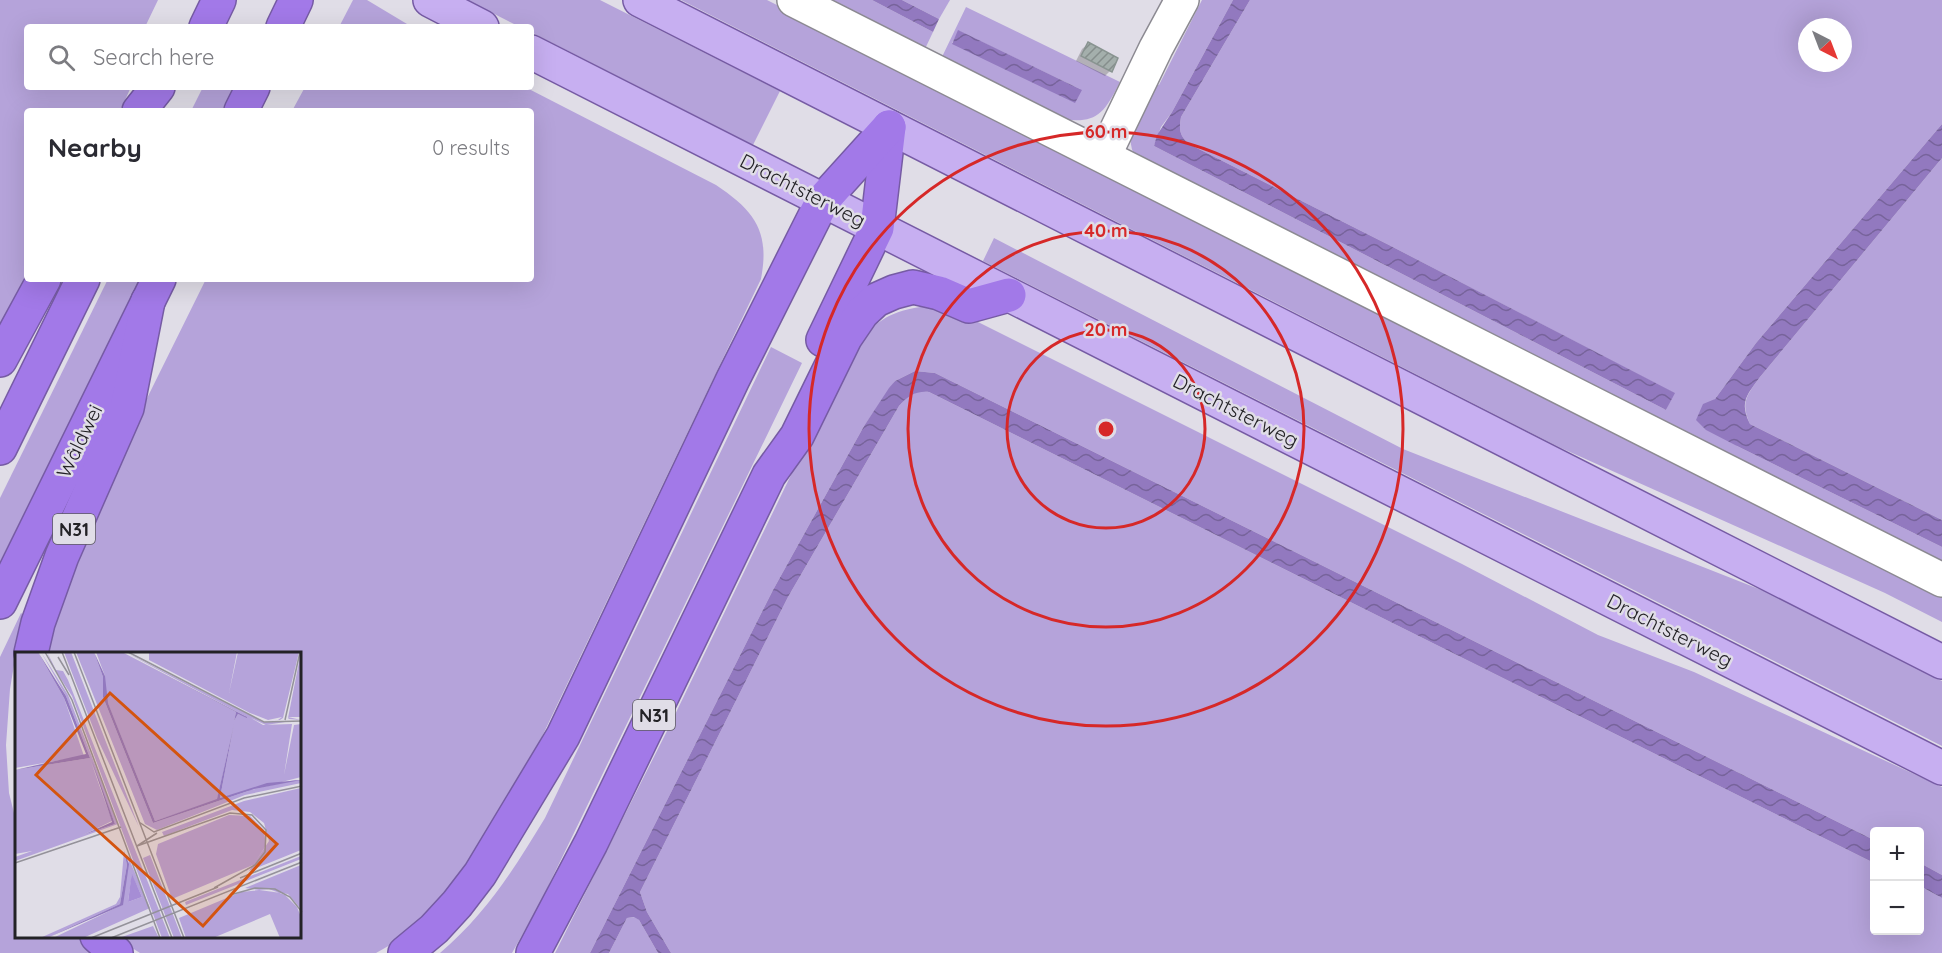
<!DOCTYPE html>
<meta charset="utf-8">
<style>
:root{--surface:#fff;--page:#f2f2f3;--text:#2b2b33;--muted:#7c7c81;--line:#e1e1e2}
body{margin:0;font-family:Quicksand,sans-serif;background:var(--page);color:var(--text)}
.controls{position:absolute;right:18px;bottom:18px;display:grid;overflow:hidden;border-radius:6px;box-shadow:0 6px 24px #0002}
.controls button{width:54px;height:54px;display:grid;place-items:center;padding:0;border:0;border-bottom:2px solid var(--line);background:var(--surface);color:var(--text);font:30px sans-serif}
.compass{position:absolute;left:1798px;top:18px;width:54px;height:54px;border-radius:50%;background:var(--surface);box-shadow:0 6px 24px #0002;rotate:138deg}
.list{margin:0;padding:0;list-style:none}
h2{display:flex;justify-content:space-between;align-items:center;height:78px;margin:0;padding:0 24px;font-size:26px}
h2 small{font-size:20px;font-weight:400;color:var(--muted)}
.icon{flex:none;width:33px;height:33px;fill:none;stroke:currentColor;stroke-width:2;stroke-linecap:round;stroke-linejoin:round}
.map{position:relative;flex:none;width:1942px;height:953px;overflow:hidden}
.search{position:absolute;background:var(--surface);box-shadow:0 6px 24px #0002;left:24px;top:24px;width:510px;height:66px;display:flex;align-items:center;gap:15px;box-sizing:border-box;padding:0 21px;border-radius:6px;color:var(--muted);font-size:22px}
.panel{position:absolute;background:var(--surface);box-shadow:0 6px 24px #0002;left:24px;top:108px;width:510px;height:174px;border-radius:6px}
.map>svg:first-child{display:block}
.grass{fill:#b5a3da;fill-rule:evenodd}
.water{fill:url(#water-waves)}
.shadow{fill:#0003}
.building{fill:url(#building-hatch);stroke:#899491;stroke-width:1.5}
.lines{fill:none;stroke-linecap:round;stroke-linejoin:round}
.minor-casing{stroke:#8c8a92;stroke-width:36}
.major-casing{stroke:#765ba4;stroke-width:36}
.highway-casing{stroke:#765ba4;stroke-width:36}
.minor{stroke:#fff;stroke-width:33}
.major{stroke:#c7aff1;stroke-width:33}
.highway{stroke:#a279e8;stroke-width:33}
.ring{fill:none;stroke:#d62828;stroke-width:3}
.labels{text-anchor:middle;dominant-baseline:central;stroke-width:5;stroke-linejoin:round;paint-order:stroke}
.shield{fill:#e0dde7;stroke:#5c5a60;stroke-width:1.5}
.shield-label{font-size:18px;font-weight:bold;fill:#232226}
.street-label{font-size:20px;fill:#232226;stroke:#e0dde7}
.inset-road{fill:none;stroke:#94929a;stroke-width:1.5}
.view{fill:#d4540f;fill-opacity:0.15;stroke:#d4540f;stroke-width:3}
.inset-edge{fill:none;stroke:#232226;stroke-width:3}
.centre{fill:#d62828;stroke:#e0dde7;stroke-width:3}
.ring-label{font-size:18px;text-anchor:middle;font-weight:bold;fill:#d62828;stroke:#e0dde7;stroke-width:5;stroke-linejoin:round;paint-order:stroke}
</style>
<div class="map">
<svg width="1942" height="953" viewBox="0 0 1942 953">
<defs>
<pattern id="water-waves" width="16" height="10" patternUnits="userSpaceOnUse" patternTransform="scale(1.5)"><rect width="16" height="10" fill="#9279bf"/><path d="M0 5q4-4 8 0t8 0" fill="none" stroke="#77639b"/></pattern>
<pattern id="building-hatch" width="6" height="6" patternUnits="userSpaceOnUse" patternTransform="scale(1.5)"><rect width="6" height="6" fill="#a4afac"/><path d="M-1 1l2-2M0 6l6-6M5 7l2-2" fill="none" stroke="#858e8c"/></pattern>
</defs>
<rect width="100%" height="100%" fill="#e0dde7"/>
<g class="grass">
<polygon points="0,0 158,0 145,27 27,27 27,87 131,87 120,111 27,111 27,279 0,343"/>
<polygon points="353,0 367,0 412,27 339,27"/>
<polygon points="467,0 600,0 780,91 753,145 531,32 531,27 520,27"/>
<polygon points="681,0 767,0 1942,595 1942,622 1885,593 1561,448"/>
<polygon points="820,0 872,0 933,32 924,51"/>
<polygon points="902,0 950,0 939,19"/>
<path d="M 1202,0 L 1233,0 L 1172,112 L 1161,127 L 1154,146 L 1666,410 L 1674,393 L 1389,245 L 1189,144 C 1179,135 1179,129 1181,117 L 1250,0 L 1942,0 L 1942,124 L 1756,343 L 1715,399 L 1708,404 L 1737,446 L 1942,547 L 1942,567 L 1136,158 C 1121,135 1141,104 1151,81 L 1159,85 ZM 1807,27 L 1843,27 L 1843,63 L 1807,63 Z"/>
<path d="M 966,7 L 1120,82 C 1101,120 1094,124 1052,118 L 941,59 ZM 959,31 L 1082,90 L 952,43 Z"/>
<polygon points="203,87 235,87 223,111 191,111"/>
<path d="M 305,87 L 525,87 L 716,185 C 755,211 770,232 761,279 L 515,793 L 478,856 L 440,901 L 399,940 L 376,953 L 140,953 L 115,937 L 300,936 L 300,653 L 39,653 L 108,477 L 206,279 L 531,279 L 531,111 L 292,111 Z"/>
<path d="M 1942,158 L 1942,520 L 1750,424 C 1740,402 1747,395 1760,377 Z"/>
<polygon points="994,238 1403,449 1764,591 1942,681 1942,746 983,261"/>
<polygon points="108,279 140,279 0,562 0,498"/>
<path d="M 920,307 L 936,307 L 966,316 L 1462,564 L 1598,635 L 1694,672 L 1942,787 L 1942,875 L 1920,863 L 1920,832 L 1874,832 L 1874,840 L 935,373 L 915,371 L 895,381 L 864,426 L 773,590 L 590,953 L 555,953 L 668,729 L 853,347 C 875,323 887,312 920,307 Z"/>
<path d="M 771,347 L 802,363 L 538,907 L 512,953 L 440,953 C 486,914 514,869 545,818 Z"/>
<polygon points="919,391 929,392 1874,863 1874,930 1920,930 1920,886 1942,898 1942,953 671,953 647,912 640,892 788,597 899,406 907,397"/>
<polygon points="21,613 27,618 16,653 10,689 6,745 9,793 16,821 16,936 80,937 97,953 0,953 0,657"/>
<polygon points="635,917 639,920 658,953 609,953 627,918"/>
</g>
<g class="water">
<polygon points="872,0 902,0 939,19 933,32"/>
<path d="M 1233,0 L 1250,0 L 1181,117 C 1179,129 1179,135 1189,144 L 1389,245 L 1675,393 L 1666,410 L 1154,146 L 1157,135 L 1172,112 Z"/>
<polygon points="958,30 1082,90 1075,103 952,44"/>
<path d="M 1942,124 L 1942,158 L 1760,377 C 1747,395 1739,402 1750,424 L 1942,520 L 1942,547 L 1737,446 L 1706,430 L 1696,420 L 1703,404 L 1715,399 L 1756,343 Z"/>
<path d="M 915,371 L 935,373 L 1874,840 L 1874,863 L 929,392 C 915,391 908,396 899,406 L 788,597 L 640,892 L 647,912 L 671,953 L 658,953 L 639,920 L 634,917 L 627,918 L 609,953 L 590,953 L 773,590 L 864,426 L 889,388 L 895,381 Z"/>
<polygon points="1920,863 1942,875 1942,898 1920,886"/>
</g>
<polygon class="shadow" points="1088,44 1110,71 1105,76 1076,61 1082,49"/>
<polygon class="building" points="1088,42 1118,58 1112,72 1081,56"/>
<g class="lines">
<g class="minor-casing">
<g id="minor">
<polyline points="794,0 1942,580"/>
<polyline points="1104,156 1156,48 1182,0"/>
</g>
</g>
<g class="major-casing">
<g id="major">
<polyline points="430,0 482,27"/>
<polyline points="640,0 1942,662"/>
<polyline points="531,52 1942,768"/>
</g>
</g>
<g class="highway-casing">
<g id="highway">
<polyline points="206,27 219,0"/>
<polyline points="283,27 296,0"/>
<polyline points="139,111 158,87"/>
<polyline points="241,111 253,87"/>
<polyline points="823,340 877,228 889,127"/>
<polyline points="0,360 44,279"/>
<polyline points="0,448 83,279"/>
<polyline points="0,602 159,279"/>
<polyline points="31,653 38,623 62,556 127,408 148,301"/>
<polyline points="97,936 116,953"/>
<polyline points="405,953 434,929 457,904 480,874 563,736 733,379 823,200 889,127"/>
<polyline points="533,953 591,843 769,475 797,436 845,338 862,313 876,300 894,292 913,287 939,293 969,306 1009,295"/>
</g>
</g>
<use href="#minor" class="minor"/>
<use href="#major" class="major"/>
<use href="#highway" class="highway"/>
</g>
<g class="ring">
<circle cx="1106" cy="429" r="99"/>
<circle cx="1106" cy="429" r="198"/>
<circle cx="1106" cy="429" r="297"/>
</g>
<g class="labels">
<g class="shield">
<rect x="53" y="514" width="42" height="30" rx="4.5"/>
<rect x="633" y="700" width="42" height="30" rx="4.5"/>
</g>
<g class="shield-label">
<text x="74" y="529">N31</text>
<text x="654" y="715">N31</text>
</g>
<g class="street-label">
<text transform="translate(803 190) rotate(27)">Drachtsterweg</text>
<text transform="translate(1236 410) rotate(27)">Drachtsterweg</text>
<text transform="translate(79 441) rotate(-64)">Wâldwei</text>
<text transform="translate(1670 630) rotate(27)">Drachtsterweg</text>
</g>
</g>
<g transform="translate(15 652)">
<rect width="286" height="286" fill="#e0dde7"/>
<path d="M 0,0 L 23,0 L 49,46 L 69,104 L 0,116 ZM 26,0 L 53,43 L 103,172 L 0,209 L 0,205 L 17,199 L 0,202 L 0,118 L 75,106 L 51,44 ZM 76,110 L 100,172 L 68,183 L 97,169 ZM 32,0 L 41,18 L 48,19 L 53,28 L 155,286 L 147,286 L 57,44 L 38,15 ZM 49,0 L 56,0 L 124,175 L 82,86 ZM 61,0 L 79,0 L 88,25 L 88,45 L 138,171 L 239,137 L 280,128 L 286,128 L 286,131 L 230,143 L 142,178 L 130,172 ZM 81,0 L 107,0 L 221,60 L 219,69 L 223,62 L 232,65 L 110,0 L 249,70 L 270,70 L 251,73 L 236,66 L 248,73 L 277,72 L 269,123 L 279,73 L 286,72 L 286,125 L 205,146 L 219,72 L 202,148 L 140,169 L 90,44 L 90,24 ZM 134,0 L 222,0 L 214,41 L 223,0 L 284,0 L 268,66 L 265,68 L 249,69 L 263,68 L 267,65 L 253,68 L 235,61 L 134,8 ZM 286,0 L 286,65 L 273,65 L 286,68 L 274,67 L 273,66 ZM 286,136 L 286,198 L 234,219 L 254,189 L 249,171 L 235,160 L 217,158 L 149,184 L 147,180 L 229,149 ZM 214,163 L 235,164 L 249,178 L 251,194 L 238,213 L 157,247 L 141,202 L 143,192 ZM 109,199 L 112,213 L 105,252 L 32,286 L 25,286 L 101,252 L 105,245 ZM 135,203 L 167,286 L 159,286 L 128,206 ZM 286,204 L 286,207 L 171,253 L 170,250 ZM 114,207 L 135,256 L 68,286 L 38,286 L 107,253 ZM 117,223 L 127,245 L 113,250 L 113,249 ZM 286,213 L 286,257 L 273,242 L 230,236 ZM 254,237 L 270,243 L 282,255 L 286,265 L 286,286 L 265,286 L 255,262 L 198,286 L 171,286 L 164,266 L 226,240 ZM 138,274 L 144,286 L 104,286 Z" fill="#b5a3da" fill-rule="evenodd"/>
<path d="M 117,222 L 127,245 L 113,250 L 116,227 Z" fill="#a68dd5"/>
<path d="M 23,0 L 51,44 L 75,106 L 0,118 L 71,102 L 49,46 ZM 79,0 L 90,24 L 93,51 L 140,169 L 202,147 L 219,72 L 205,146 L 252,131 L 286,128 L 239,137 L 138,171 L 88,45 L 88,25 ZM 107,0 L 232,65 L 232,66 L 223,62 L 219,69 L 221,60 ZM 77,109 L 100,172 L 68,183 L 97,170 ZM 109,199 L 114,212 L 108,253 L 32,286 L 105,252 L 112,213 Z" fill="#9279bf"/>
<path class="inset-road" d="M 30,0 L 57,48 L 145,286M 47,0 L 157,286M 59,0 L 169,286M 113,0 L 249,70 L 287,69M 43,5 L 54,23M 270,68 L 285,0M 124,170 L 139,180 L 229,146 L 287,134M 122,194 L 215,161 L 237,163 L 251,178 L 250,200 L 240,213 L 199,236M 122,194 L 142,181M 0,211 L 106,175M 225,226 L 287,201M 215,243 L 240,236 L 260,237 L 275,245 L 287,260M 76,286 L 203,235M 96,286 L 287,210"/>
<path class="view" d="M 95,41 L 262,192 L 188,274 L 21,123 Z"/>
<rect width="286" height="286" class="inset-edge"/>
</g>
<circle cx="1106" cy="429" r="9" class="centre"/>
<g class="ring-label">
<text x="1106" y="138">60 m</text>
<text x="1106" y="237">40 m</text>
<text x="1106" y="336">20 m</text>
</g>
</svg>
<div class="controls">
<button>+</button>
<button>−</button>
</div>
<svg class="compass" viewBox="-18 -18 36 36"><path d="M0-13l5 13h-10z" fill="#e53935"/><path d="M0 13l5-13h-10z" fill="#7c7c81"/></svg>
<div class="search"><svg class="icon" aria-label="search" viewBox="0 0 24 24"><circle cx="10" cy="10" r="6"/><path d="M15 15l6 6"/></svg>Search here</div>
<section class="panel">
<h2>Nearby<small>0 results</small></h2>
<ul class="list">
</ul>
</section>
</div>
